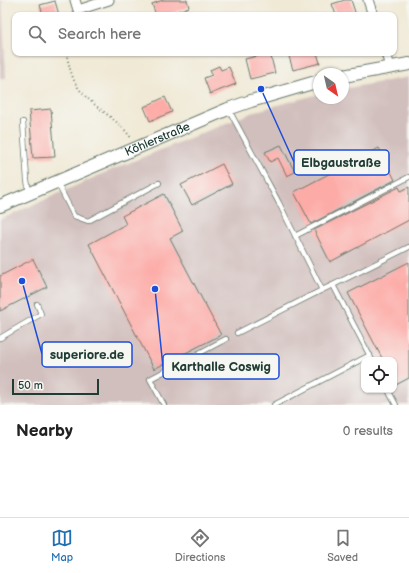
<!DOCTYPE html>
<meta charset="utf-8">
<style>
:root{--surface:#fff;--page:#f2f2f2;--text:#222;--muted:#767676;--line:#e0e0e0;--accent:#1f6fb2}
body{margin:0;font-family:"Balsamiq Sans",sans-serif;background:var(--page);color:var(--text)}
.controls{position:absolute;right:12px;bottom:12px;display:grid;overflow:hidden;border-radius:8px;box-shadow:0 1px 3px #0004}
.controls button{width:36px;height:36px;display:grid;place-items:center;padding:0;border:0;border-bottom:1px solid var(--line);background:var(--surface);color:var(--text);font:20px sans-serif}
.compass{position:absolute;left:313px;top:68px;width:36px;height:36px;border-radius:50%;background:var(--surface);box-shadow:0 1px 3px #0004;rotate:146deg}
.scale{position:absolute;left:12px;bottom:10px;width:87px;box-sizing:border-box;padding-left:4px;border:2px solid #1f3d34;border-top:0;font-size:11px;line-height:14px;white-space:nowrap;color:#1f3d34;-webkit-text-stroke:3px #f6f6f2;paint-order:stroke}
.list{margin:0;padding:0;list-style:none}
h2{display:flex;justify-content:space-between;align-items:center;height:52px;margin:0;padding:0 16px;font-size:17px}
h2 small{font-size:13px;font-weight:400;color:var(--muted)}
.icon{flex:none;width:22px;height:22px;fill:none;stroke:currentColor;stroke-width:2;stroke-linecap:round;stroke-linejoin:round}
.map{position:relative;flex:none;width:409px;height:405px;overflow:hidden}
.search{position:absolute;background:var(--surface);box-shadow:0 1px 3px #0004;left:12px;right:12px;top:12px;height:44px;display:flex;align-items:center;gap:10px;box-sizing:border-box;padding:0 14px;border-radius:8px;color:var(--muted);font-size:15px}
.sheet{height:112px;background:var(--surface)}
nav{display:flex;justify-content:space-around;align-items:center;box-sizing:border-box;height:56px;border-top:1px solid var(--line);background:var(--surface);font-size:11px;color:var(--muted)}
nav a{display:grid;justify-items:center;gap:2px}
nav .on{color:var(--accent)}
.map>svg:first-child{display:block}
.industrial{fill:#d1bfbd;fill-rule:evenodd}
.building{fill:#fdaba7}
.lines{fill:none;stroke-linecap:round;stroke-linejoin:round}
.service-casing{stroke:#68796c;stroke-width:6}
.minor-casing{stroke:#68796c;stroke-width:11}
.tertiary-casing{stroke:#68796c;stroke-width:14}
.path{stroke:#68796c;stroke-width:2;stroke-dasharray:1 3;stroke-linecap:butt}
.service{stroke:#fff;stroke-width:4.5}
.minor{stroke:#fff;stroke-width:9}
.tertiary{stroke:#fff;stroke-width:12}
.labels{text-anchor:middle;dominant-baseline:central;stroke-width:3;stroke-linejoin:round;paint-order:stroke}
.street-label{font-size:12px;fill:#1f3d34;stroke:#f6f6f2}
.leader{fill:none;stroke:#1d4ed8;stroke-width:1.5}
.callout-dot{fill:#1d4ed8;stroke:#f6f6f2;stroke-width:1.5}
.callout{fill:#f6f6f2;stroke:#1d4ed8;stroke-width:1.5}
.callout-label{font-size:13px;text-anchor:middle;font-weight:bold;fill:#1f3d34}
</style>
<div class="map">
<svg width="409" height="405" viewBox="0 0 409 405">
<rect width="100%" height="100%" fill="#f6f6f2"/>
<filter id="ink" filterUnits="userSpaceOnUse"><feTurbulence type="fractalNoise" baseFrequency=".025" numOctaves="2"/><feDisplacementMap in="SourceGraphic" scale="8" xChannelSelector="R" yChannelSelector="G"/><feConvolveMatrix kernelMatrix="1 2 1 2 8 2 1 2 1" color-interpolation-filters="sRGB"/></filter>
<filter id="wash" filterUnits="userSpaceOnUse"><feTurbulence type="fractalNoise" baseFrequency=".012" numOctaves="4" result="noise"/><feDisplacementMap in="SourceGraphic" scale="16" xChannelSelector="R" yChannelSelector="G"/><feGaussianBlur stdDeviation="0.9" result="paint"/><feColorMatrix in="noise" values="0 0 0 0 0 0 0 0 0 0 0 0 0 0 0 0 0 1.4 0 .05"/><feComposite in="paint" operator="in"/></filter>
<g filter="url(#wash)">
<rect width="100%" height="100%" fill="#f0e9d5"/>
<g class="industrial">
<polygon points="0,0 2,0 6,78 0,78"/>
<path d="M 409,77 L 409,405 L 0,405 L 0,220 L 104,173 L 256,111 L 319,94 L 319,98 L 343,98 L 343,89 ZM 364,360 L 394,360 L 394,390 L 364,390 Z"/>
</g>
<g id="blocks">
<g class="building">
<polygon points="163,0 187,0 189,7 167,15 156,15 152,4"/>
<polygon points="345,0 351,0 356,15 336,15 332,4"/>
<polygon points="55,1 59,15 43,15 40,5"/>
<polygon points="270,53 275,73 250,79 245,59"/>
<polygon points="288,53 317,53 320,63 293,70"/>
<polygon points="219,66 221,70 229,67 236,84 210,94 204,78 212,75 210,70"/>
<polygon points="165,97 172,112 150,121 144,107"/>
<polygon points="51,109 55,157 33,158 29,111"/>
<polygon points="281,145 295,172 287,176 278,158 270,162 265,152"/>
<polygon points="379,148 395,180 311,224 294,192"/>
<polygon points="222,164 232,184 192,205 181,185"/>
<polygon points="399,187 401,191 409,187 409,220 330,262 314,230"/>
<polygon points="164,194 183,231 170,238 221,335 154,369 89,244 126,224 122,216"/>
<polygon points="33,259 47,287 0,311 0,276"/>
<polygon points="409,262 409,378 394,386 394,360 383,360 348,293"/>
</g>
</g>
</g>
<g filter="url(#ink)">
<use href="#blocks" fill-opacity="0" stroke="#68796c" stroke-width="1"/>
<g class="lines">
<g class="service-casing">
<g id="service">
<polyline points="229,110 279,203 322,290 333,285 372,360"/>
<polyline points="23,122 27,180 29,192"/>
<polyline points="57,182 74,216 88,221 159,183"/>
<polyline points="295,236 409,177"/>
<polyline points="333,285 409,247"/>
<polyline points="237,333 322,290"/>
<polyline points="0,338 41,314 37,304"/>
<polyline points="388,390 396,405"/>
<polyline points="164,405 150,379 226,339"/>
<polyline points="274,405 370,355"/>
</g>
</g>
<g class="minor-casing">
<g id="minor">
<polyline points="75,0 78,10 109,0"/>
<polyline points="368,0 373,15"/>
<polyline points="386,53 390,67"/>
</g>
</g>
<g class="tertiary-casing">
<g id="tertiary">
<polyline points="343,76 409,64"/>
<path id="s1" d="M 0,206 L 228,109 L 251,101 L 319,81"/>
</g>
</g>
<path class="path" d="M 66,53 C 69,64 71,76 77,86 C 91,107 117,117 131,138"/>
<use href="#service" class="service"/>
<use href="#minor" class="minor"/>
<use href="#tertiary" class="tertiary"/>
</g>
</g>
<g class="labels">
<g class="street-label">
<text stroke="none"><textPath href="#s1" startOffset="171">Köhlerstraße</textPath></text>
</g>
</g>
<path class="leader" d="M261 89L294 162M22 281L42 354M155 289L163 367"/>
<g class="callout-dot">
<circle cx="261" cy="89" r="4"/>
<circle cx="22" cy="281" r="4"/>
<circle cx="155" cy="289" r="4"/>
</g>
<g class="callout">
<rect x="294" y="150" width="95" height="25" rx="4"/>
<rect x="42" y="342" width="90" height="25" rx="4"/>
<rect x="163" y="354" width="116" height="25" rx="4"/>
</g>
<g class="callout-label">
<text x="341" y="167">Elbgaustraße</text>
<text x="87" y="359">superiore.de</text>
<text x="221" y="371">Karthalle Coswig</text>
</g>
</svg>
<div class="controls">
<button><svg class="icon" aria-label="locate" viewBox="0 0 24 24"><circle cx="12" cy="12" r="6"/><path d="M12 2v4M12 18v4M2 12h4M18 12h4"/></svg></button>
</div>
<svg class="compass" viewBox="-18 -18 36 36"><path d="M0-13l5 13h-10z" fill="#e53935"/><path d="M0 13l5-13h-10z" fill="#767676"/></svg>
<div class="scale">50 m</div>
<div class="search"><svg class="icon" aria-label="search" viewBox="0 0 24 24"><circle cx="10" cy="10" r="6"/><path d="M15 15l6 6"/></svg>Search here</div>
</div>
<section class="sheet">
<h2>Nearby<small>0 results</small></h2>
<ul class="list">
</ul>
</section>
<nav>
<a class="on"><svg class="icon" aria-label="map" viewBox="0 0 24 24"><path d="M3 6l6-2 6 2 6-2v14l-6 2-6-2-6 2zM9 4v14M15 6v14"/></svg>Map</a>
<a><svg class="icon" aria-label="directions" viewBox="0 0 24 24"><path d="M12 3l9 9-9 9-9-9zM9 14v-3h6M13 9l2 2-2 2"/></svg>Directions</a>
<a><svg class="icon" aria-label="saved" viewBox="0 0 24 24"><path d="M7 4h10v16l-5-4-5 4z"/></svg>Saved</a>
</nav>
